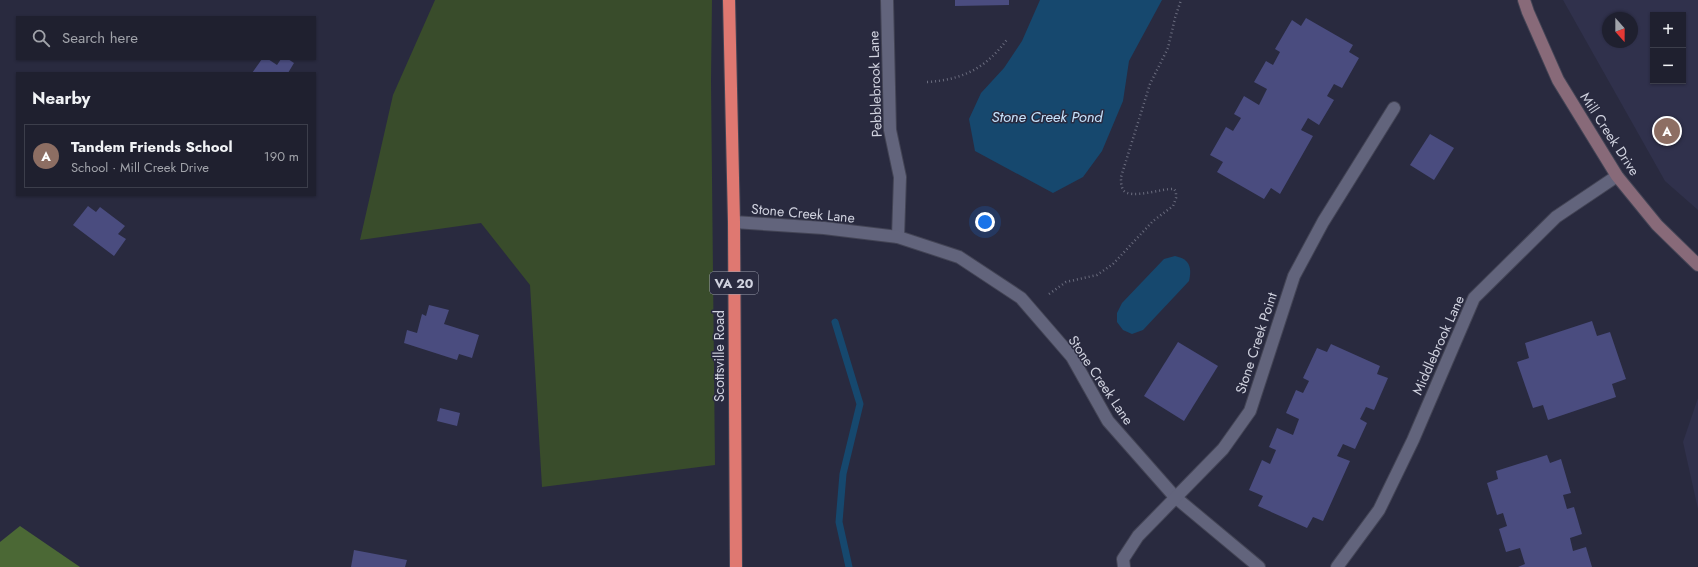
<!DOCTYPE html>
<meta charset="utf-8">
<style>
:root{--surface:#1f202f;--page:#2c2d3b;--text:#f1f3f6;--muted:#a1a3aa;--line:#3c3e4b;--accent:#8bbbb9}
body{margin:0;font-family:Jost,sans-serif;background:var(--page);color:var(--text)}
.controls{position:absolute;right:12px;top:12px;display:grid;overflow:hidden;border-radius:0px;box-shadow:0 1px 3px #0004}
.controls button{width:36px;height:36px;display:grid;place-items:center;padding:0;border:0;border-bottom:1px solid var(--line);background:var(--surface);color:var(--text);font:20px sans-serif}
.compass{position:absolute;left:1602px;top:12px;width:36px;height:36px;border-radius:50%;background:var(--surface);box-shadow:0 1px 3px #0004;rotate:159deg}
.you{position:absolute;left:985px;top:222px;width:14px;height:14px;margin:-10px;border:3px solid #fff;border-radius:50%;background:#1a73e8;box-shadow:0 0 0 6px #1a73e833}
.badge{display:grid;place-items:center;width:26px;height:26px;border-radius:50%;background:var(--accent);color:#fff;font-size:13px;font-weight:700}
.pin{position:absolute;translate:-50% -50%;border:2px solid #fff;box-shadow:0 1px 4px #0006}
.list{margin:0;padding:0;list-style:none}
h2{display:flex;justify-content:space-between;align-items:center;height:52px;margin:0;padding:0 16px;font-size:17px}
h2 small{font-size:13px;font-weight:400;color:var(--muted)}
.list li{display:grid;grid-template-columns:26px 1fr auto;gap:12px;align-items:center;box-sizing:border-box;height:64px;margin:0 8px 8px;padding:0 8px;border:1px solid var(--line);border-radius:0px}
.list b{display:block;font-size:15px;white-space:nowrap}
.list p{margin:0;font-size:13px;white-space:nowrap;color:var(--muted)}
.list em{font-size:13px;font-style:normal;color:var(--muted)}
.icon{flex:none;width:22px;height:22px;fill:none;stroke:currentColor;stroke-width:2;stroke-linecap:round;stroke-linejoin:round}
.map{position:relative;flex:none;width:1698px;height:567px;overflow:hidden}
.search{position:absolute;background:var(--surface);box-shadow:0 1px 3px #0004;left:16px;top:16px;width:300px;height:44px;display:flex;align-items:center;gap:10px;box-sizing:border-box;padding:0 14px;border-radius:0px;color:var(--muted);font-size:15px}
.panel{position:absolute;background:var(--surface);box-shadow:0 1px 3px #0004;left:16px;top:72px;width:300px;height:124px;border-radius:0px}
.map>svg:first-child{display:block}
.built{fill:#30314c;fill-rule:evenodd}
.green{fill:#394c2b}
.forest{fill:#4b6835}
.water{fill:#16486e}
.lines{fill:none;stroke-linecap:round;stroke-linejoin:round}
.stream{stroke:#16486e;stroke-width:7}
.building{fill:#4a4c7f}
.street-casing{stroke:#434455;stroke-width:14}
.secondary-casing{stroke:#434455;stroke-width:14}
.highway-casing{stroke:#434455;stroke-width:14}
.path{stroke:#6a6c7e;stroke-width:2.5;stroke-dasharray:1 3;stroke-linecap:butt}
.street{stroke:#62647c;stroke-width:12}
.secondary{stroke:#886a79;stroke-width:12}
.highway{stroke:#df7871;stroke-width:12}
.labels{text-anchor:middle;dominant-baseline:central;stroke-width:3;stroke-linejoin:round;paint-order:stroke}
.shield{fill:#292a3f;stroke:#9ea0af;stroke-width:1}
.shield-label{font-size:13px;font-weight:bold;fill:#d0d2df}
.street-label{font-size:14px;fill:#d0d2df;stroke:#292a3f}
.water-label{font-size:15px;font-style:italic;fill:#c6e2fb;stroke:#292a3f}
</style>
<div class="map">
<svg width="1698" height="567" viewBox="0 0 1698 567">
<rect width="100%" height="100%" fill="#292a3f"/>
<g class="built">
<path d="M 1563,0 L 1698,0 L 1698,210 L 1665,181 ZM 1653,15 L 1683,15 L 1683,81 L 1653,81 ZM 1608,18 L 1632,18 L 1632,42 L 1608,42 Z"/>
<polygon points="1698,398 1698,509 1683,442"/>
</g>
<polygon class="green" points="435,0 712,0 711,81 715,465 542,487 530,285 481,223 360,240 393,95"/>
<polygon class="forest" points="20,526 80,567 0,567 0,542"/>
<g class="water">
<polygon points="1040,0 1162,0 1129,61 1123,101 1102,151 1083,177 1053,193 975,151 969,119 981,93 1004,68 1022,41"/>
<path d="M 1175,256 C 1190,259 1192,268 1189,281 L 1143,330 L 1132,334 L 1123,330 L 1117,322 L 1117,313 L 1122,303 L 1164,259 Z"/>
</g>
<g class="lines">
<polyline class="stream" points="835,322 860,404 843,474 839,522 849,567"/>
</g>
<g class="building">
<polygon points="955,0 1009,0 1009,5 955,6"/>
<polygon points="1306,18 1353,45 1349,52 1359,58 1342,88 1334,84 1327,96 1334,100 1319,125 1308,118 1301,130 1313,136 1280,194 1271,188 1264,199 1217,172 1223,162 1210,155 1226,127 1233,131 1241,118 1234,114 1244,96 1259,105 1267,89 1254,82 1266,61 1273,65 1280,52 1275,49 1292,20 1301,26"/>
<polygon points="262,59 268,59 277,65 281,59 288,59 294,63 288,73 252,73"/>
<polygon points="1430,134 1454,148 1434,180 1410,165"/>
<polygon points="88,206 96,212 100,207 125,226 118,234 126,239 114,256 73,225"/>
<polygon points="429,305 449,310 444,324 479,335 472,358 459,354 457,360 404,343 407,330 417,333 422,314 426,316"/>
<polygon points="1592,321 1597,336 1610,332 1626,379 1612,384 1616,397 1548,420 1543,405 1533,408 1517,362 1529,358 1525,343"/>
<polygon points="1178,342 1218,366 1184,421 1144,396"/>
<polygon points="1331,344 1380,366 1377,374 1388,378 1374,410 1366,407 1360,419 1367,423 1355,449 1343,444 1337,456 1350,461 1323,521 1313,517 1307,528 1258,506 1263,496 1249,490 1262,460 1270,464 1276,450 1269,447 1277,428 1293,435 1299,419 1286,413 1296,390 1303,393 1309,381 1303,378 1317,348 1327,352"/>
<polygon points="440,408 460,413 457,426 437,421"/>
<polygon points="1547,455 1550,463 1561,459 1571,493 1563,495 1567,509 1574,507 1582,534 1570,538 1573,551 1586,547 1592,567 1518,567 1525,564 1520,548 1506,552 1499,529 1507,526 1503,513 1497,515 1487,483 1498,479 1496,471"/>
<polygon points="354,550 407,560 405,567 351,567"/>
</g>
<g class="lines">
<g class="street-casing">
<g id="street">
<polyline points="887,0 890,130 900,177 898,237"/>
<polyline points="734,222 824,228 898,237 959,257 1021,298 1072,357 1108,421 1175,497 1259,567"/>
<polyline points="1124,567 1123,559 1138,536 1223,449 1250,411 1294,276 1323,222 1394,108"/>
<polyline points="1337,567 1379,510 1413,440 1474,298 1556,217 1617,176"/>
</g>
</g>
<g class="secondary-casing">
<polyline id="secondary" points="1524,0 1528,12 1558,80 1617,176 1657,225 1698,265"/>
</g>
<g class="highway-casing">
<polyline id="highway" points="729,0 734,222 736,567"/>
</g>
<g class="path">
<path d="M 927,82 C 962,80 987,68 1008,38"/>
<path d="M 1049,294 L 1066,282 L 1097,275 L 1113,264 L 1153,221 L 1173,206 L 1176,198 L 1176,192 L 1174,189 C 1162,188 1131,200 1123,190 C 1121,186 1121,181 1121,177 L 1150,84 L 1168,48 L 1175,18 L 1181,0"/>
</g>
<use href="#street" class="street"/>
<use href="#secondary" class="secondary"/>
<use href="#highway" class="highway"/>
</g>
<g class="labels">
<rect class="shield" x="710" y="272" width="48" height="22" rx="3"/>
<g class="shield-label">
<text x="734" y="283">VA 20</text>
</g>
<g class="street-label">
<text transform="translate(875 84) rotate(-92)">Pebblebrook Lane</text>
<text transform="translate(1610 134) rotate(57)">Mill Creek Drive</text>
<text transform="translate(803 213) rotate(5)">Stone Creek Lane</text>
<text transform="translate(1256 343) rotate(-72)">Stone Creek Point</text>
<text transform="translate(1438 345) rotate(-66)">Middlebrook Lane</text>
<text transform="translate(719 356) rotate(-90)">Scottsville Road</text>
<text transform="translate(1101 380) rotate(56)">Stone Creek Lane</text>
</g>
<g class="water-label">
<text x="1047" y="117">Stone Creek Pond</text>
</g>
</g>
</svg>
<div class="controls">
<button>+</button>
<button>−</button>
</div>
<svg class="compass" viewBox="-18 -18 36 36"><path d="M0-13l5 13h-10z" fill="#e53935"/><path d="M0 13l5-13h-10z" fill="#a1a3aa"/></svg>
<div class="you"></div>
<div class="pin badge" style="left:1667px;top:131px;background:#8d6e63">A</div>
<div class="search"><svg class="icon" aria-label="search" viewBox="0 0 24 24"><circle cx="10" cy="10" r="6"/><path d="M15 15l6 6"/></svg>Search here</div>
<section class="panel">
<h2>Nearby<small></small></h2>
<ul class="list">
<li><span class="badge" style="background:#8d6e63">A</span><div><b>Tandem Friends School</b><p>School · Mill Creek Drive</p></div><em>190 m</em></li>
</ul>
</section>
</div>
